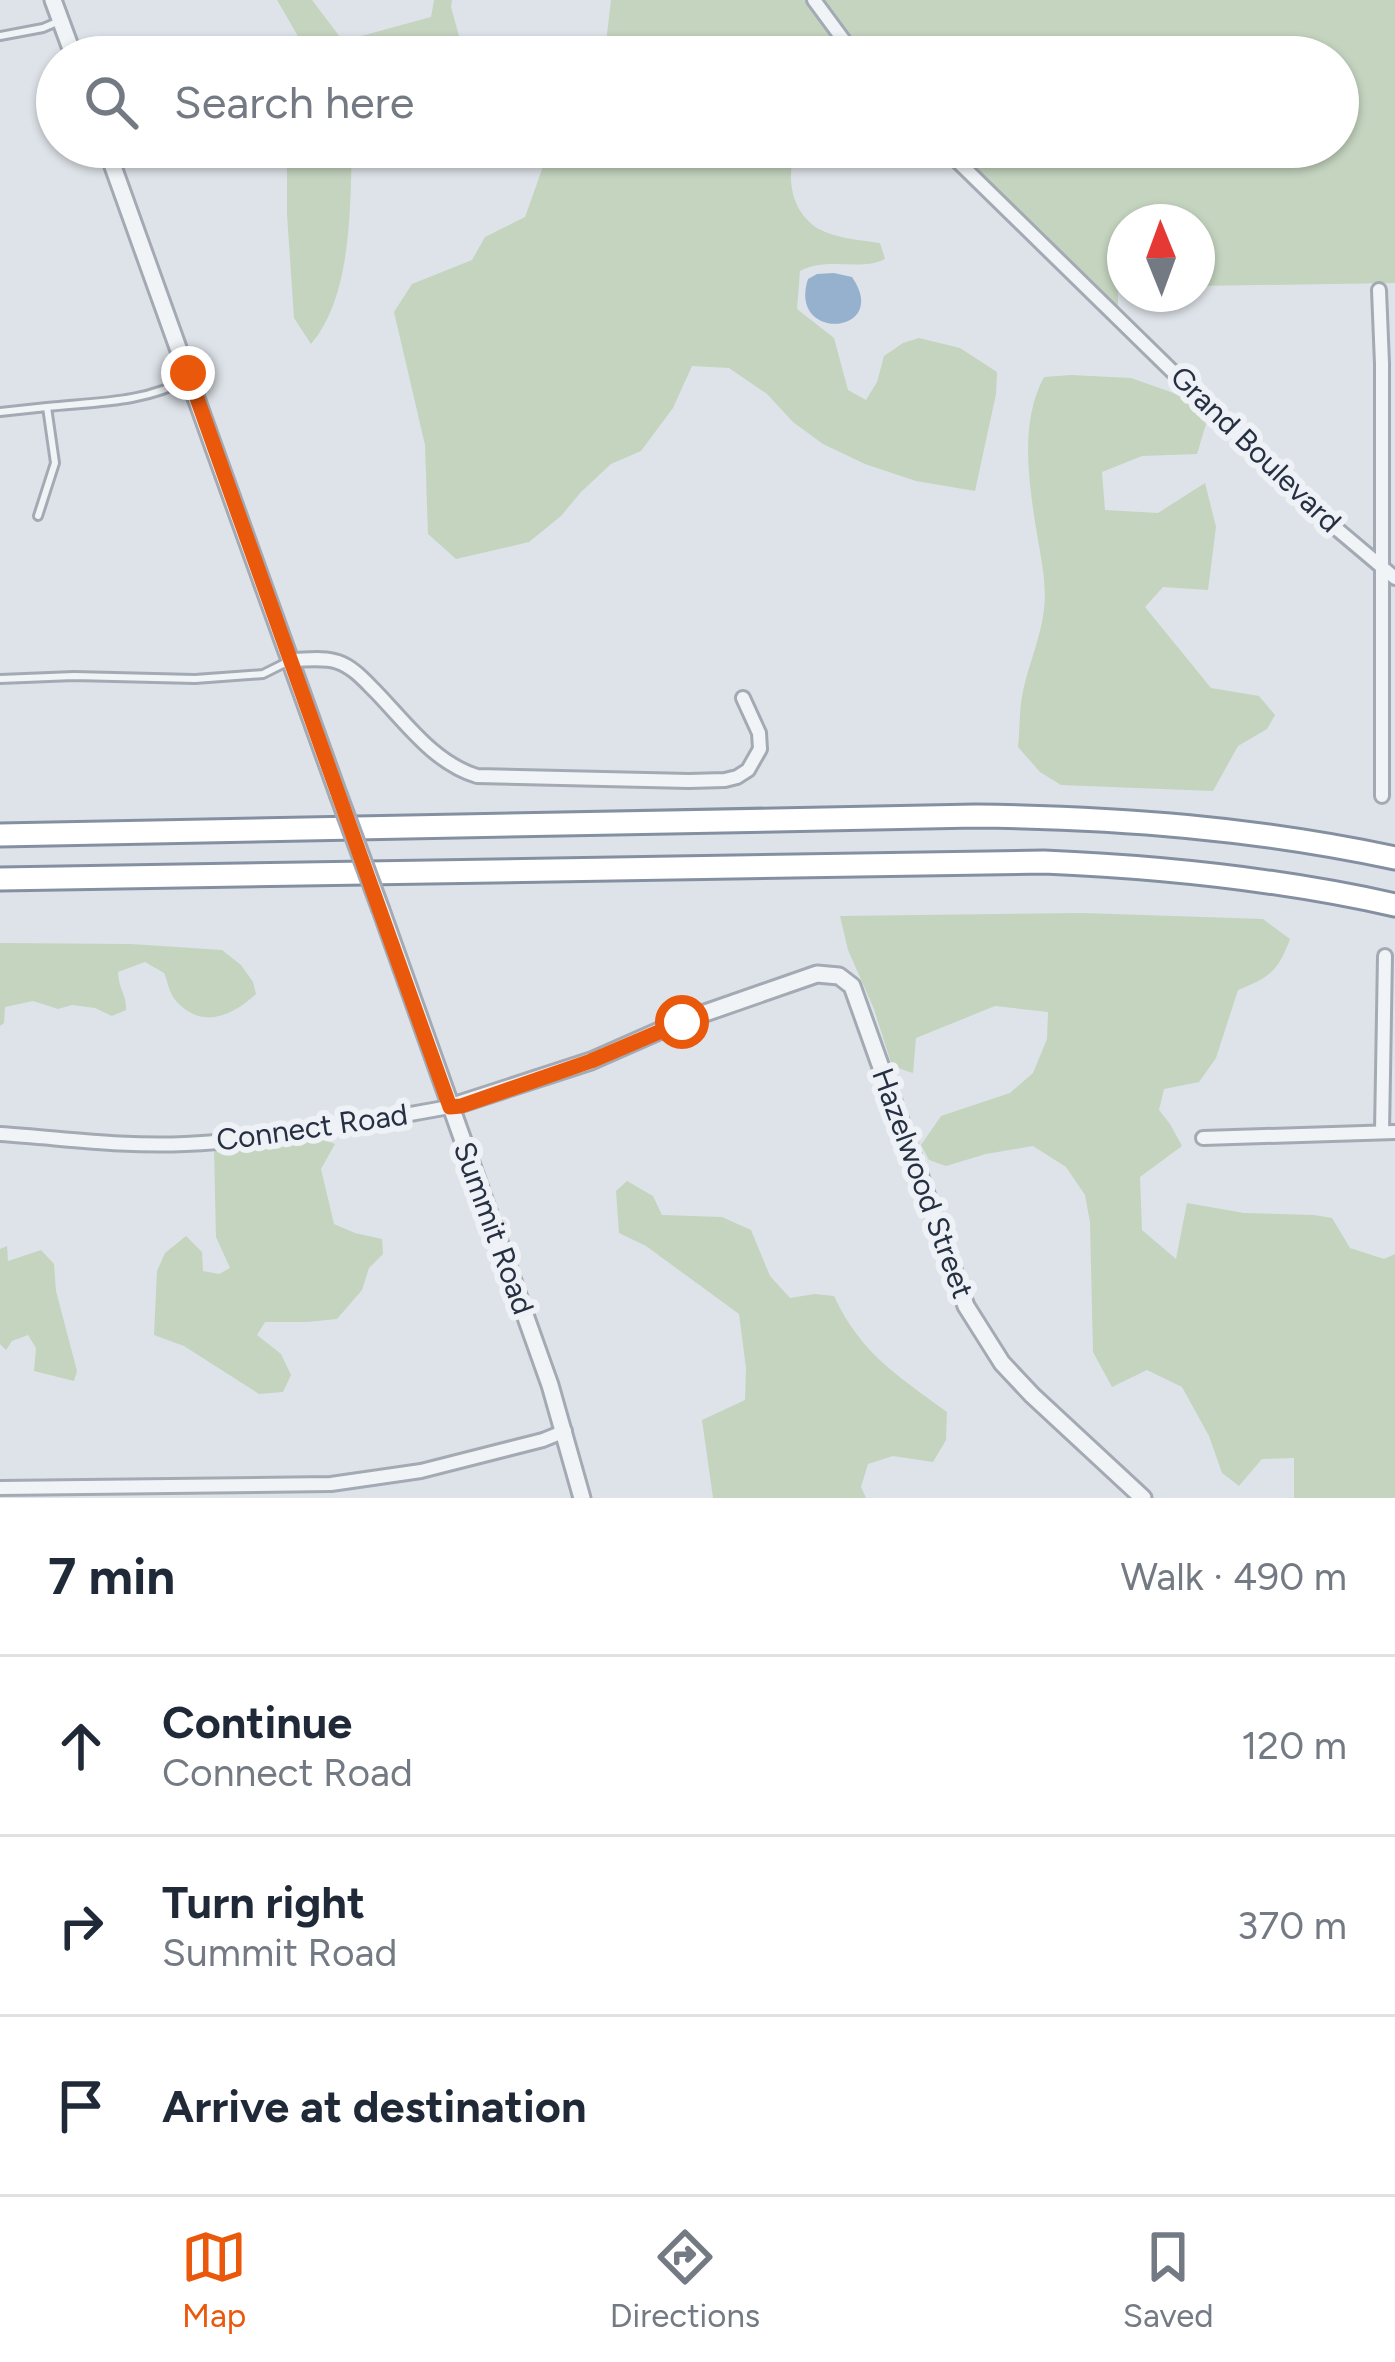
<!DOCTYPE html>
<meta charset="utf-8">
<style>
:root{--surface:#fff;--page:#f6f6f7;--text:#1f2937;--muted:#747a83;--line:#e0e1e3;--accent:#ea580c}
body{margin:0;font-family:Figtree,sans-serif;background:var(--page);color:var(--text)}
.compass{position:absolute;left:1107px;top:204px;width:108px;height:108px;border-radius:50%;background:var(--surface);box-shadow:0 3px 9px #0004;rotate:359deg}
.stop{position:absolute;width:36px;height:36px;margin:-27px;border:9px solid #ea580c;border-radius:50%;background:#fff}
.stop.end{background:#ea580c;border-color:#fff;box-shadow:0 3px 12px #0008}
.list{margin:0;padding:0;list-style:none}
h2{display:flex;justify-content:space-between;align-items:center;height:156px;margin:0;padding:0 48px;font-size:51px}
h2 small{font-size:39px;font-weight:400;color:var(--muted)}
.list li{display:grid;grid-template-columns:78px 1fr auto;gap:36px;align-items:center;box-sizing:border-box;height:180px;padding:0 48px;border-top:3px solid var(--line)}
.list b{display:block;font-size:45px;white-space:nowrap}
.list p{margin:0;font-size:39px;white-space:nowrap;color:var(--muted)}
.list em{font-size:39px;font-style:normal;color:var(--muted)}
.icon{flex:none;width:66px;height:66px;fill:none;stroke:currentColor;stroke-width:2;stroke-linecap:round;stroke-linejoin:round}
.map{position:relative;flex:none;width:1395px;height:1498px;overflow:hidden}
.search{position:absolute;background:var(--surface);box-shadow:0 3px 9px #0004;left:36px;right:36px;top:36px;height:132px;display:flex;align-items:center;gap:30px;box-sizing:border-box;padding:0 42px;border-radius:66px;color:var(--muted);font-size:45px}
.sheet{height:696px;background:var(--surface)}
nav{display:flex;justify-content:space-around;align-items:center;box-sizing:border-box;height:168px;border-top:3px solid var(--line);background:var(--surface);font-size:33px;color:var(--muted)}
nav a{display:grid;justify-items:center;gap:6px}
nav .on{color:var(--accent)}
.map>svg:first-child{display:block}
.green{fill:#c4d4bf}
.water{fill:#96b1cd}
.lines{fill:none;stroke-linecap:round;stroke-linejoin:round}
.service-casing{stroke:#a3aab4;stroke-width:12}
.minor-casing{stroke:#a3aab4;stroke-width:18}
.tertiary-casing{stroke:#a3aab4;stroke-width:21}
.motorway-casing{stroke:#8490a1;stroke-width:27}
.service{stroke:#f1f4f7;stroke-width:6}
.minor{stroke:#f1f4f7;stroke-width:12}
.tertiary{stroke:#f1f4f7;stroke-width:15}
.motorway{stroke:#fff;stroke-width:21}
.tertiary-bridge-casing{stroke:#a3aab4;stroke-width:21;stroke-linecap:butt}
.tertiary-bridge{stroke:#f1f4f7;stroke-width:15}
.route{stroke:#ea580c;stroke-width:15}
.labels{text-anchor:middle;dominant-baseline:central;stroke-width:12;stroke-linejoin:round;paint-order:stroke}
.street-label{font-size:30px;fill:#263042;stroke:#eef2f7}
</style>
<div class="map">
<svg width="1395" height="1498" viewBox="0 0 1395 1498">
<rect width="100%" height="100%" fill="#dee3e9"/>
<g class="green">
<polygon points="277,0 312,0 343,41 431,17 434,0 452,0 451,7 459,36 553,57 310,57"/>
<polygon points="611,0 1395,0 1395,283 1197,286 1197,222 1125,222 1125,287 1118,288 1118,319 943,147 1338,147 1338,57 557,57 605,51"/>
<path d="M 287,147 L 352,147 C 350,208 352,296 311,344 L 294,318 L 287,214 Z"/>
<path d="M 550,147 L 797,147 C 786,173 789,207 814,226 C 831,238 860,240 880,243 L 885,259 C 860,272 828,256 800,271 L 797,309 L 834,338 L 848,390 L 866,400 L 877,382 L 884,356 L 903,343 L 919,338 L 960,348 L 997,372 L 996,394 L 975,491 L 916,481 L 865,464 L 823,444 L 793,422 L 767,394 L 729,368 L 692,366 L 673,408 L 641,451 L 611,464 L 581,492 L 561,516 L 529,542 L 456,559 L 428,534 L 425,445 L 394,312 L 412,284 L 472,260 L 485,237 L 525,217 Z"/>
<path d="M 1071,375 L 1131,378 L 1182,396 L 1206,424 L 1197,454 L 1142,456 L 1102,472 L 1105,510 L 1158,513 L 1205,483 L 1216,527 L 1208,590 L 1163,587 L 1145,607 L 1211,688 L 1259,696 L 1275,715 L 1267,729 L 1238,746 L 1213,791 L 1061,785 L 1040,772 L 1018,747 C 1020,729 1019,709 1023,691 C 1029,663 1041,637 1044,609 C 1047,583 1041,559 1037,534 C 1029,484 1019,423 1044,377 Z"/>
<path d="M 1083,913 L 1263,919 L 1290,939 C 1278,972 1269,977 1238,990 L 1216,1058 L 1199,1082 L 1164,1089 L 1159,1110 L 1170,1124 L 1182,1146 L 1140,1177 L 1142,1230 L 1176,1259 L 1187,1203 L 1244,1213 L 1314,1215 L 1332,1218 L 1350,1248 L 1384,1259 L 1395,1254 L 1395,1498 L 1294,1498 L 1294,1458 L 1262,1459 L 1239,1486 L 1222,1473 L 1209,1436 L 1182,1387 L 1147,1370 L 1112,1387 L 1093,1352 L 1090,1222 L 1085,1195 L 1066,1167 L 1033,1146 L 986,1154 L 946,1166 L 929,1160 L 921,1145 L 941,1116 L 1010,1093 L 1033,1073 L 1047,1039 L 1048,1012 L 995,1006 L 916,1038 L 913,1073 L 892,1066 L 874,1009 L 848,950 L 840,916 Z"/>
<path d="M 0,943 L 131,944 L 222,950 L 241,965 L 253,982 L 256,994 C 232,1016 202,1030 176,1001 C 169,993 168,982 164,973 L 145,962 L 118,972 C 118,987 127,996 126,1010 L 112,1016 L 95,1008 L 72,1005 L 58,1009 L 33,1001 L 5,1007 L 4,1023 L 0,1026 Z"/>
<polygon points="318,1137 335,1144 321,1169 334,1224 355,1233 382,1239 383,1254 369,1268 362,1290 337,1319 307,1322 265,1322 257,1335 281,1354 291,1375 283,1392 259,1394 184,1346 154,1335 157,1271 165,1253 186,1236 202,1252 203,1271 219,1274 230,1268 216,1237 214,1148"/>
<path d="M 627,1181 L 653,1196 L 662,1215 L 722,1217 L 751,1230 L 770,1276 L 790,1298 L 815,1294 L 834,1296 C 861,1354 898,1376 947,1412 L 946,1440 L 933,1462 L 893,1456 L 868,1464 L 861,1487 L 866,1498 L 713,1498 L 702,1420 L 745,1400 L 746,1368 L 739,1314 L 646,1246 L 619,1233 L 616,1191 Z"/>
<polygon points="7,1246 8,1261 41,1250 54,1264 56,1291 77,1371 74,1381 34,1371 36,1348 28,1335 12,1341 6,1350 0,1344 0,1249"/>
</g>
<path class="water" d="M 834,273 L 852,277 C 892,335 787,343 808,279 L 817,274 Z"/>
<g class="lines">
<g class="service-casing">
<g id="service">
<polyline points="0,36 43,28 57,22"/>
<polyline points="0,412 47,407"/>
<path d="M 38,516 L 55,463 L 47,407 C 94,402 145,403 187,379"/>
<polyline points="0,679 74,676 195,679 263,674 287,662"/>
</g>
</g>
<g class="minor-casing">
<g id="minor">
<polyline points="814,0 856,57"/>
<polyline points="943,147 1312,508 1395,578"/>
<polyline points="1379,290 1382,364 1382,796"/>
<path d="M 291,660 C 306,660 324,657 338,662 C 353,667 365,681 376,692 C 406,723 434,763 477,776 L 689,781 L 725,780 L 737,777 L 748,770 L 760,749 L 759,733 L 743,698"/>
<polyline points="1382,1132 1385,956"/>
<path d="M 0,1134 C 62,1138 123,1147 185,1144 C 274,1140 363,1122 450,1107"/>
<polyline points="1203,1138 1395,1132"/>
<polyline points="0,1488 331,1484 421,1471 543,1440 565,1431"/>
</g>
</g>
<g class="tertiary-casing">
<g id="tertiary">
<polyline points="53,0 74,57"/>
<polyline points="106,147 338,794"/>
<polyline points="381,910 550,1385 582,1498"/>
<polyline points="450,1107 591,1061 682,1021 817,974 839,976 852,986 966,1306 1002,1363 1032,1395 1143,1498"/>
</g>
</g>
<g class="motorway-casing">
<g id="motorway">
<path d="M 0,835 L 976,816 C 1120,818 1254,828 1395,858"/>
<path d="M 0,879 L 1044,862 C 1163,867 1279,879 1395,905"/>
</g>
</g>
<use href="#service" class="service"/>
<use href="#minor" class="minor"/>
<use href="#tertiary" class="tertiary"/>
<use href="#motorway" class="motorway"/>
<g class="tertiary-bridge-casing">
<polyline id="tertiary-bridge" points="338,794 381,910"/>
</g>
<use href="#tertiary-bridge" class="tertiary-bridge"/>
</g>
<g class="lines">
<polyline class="route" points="188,373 450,1107 461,1106 591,1061 682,1022"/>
</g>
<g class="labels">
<g class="street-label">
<text transform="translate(1256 449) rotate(44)">Grand Boulevard</text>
<text transform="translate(312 1127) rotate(-8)">Connect Road</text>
<text transform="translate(923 1183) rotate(70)">Hazelwood Street</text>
<text transform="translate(494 1228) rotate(70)">Summit Road</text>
</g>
</g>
</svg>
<svg class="compass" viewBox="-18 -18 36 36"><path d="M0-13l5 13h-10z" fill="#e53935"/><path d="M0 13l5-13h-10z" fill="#747a83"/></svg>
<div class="stop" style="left:682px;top:1022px"></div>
<div class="stop end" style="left:188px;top:373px"></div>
<div class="search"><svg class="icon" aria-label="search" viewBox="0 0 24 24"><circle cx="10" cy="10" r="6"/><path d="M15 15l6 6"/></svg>Search here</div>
</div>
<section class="sheet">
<h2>7 min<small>Walk · 490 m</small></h2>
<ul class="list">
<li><svg class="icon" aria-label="ahead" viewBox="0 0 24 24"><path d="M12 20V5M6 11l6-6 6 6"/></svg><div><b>Continue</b><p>Connect Road</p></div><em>120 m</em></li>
<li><svg class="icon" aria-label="right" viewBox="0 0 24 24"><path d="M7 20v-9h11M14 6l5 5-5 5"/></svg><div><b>Turn right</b><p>Summit Road</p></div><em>370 m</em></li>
<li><svg class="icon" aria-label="arrive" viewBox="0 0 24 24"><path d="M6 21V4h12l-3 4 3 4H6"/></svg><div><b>Arrive at destination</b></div></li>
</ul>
</section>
<nav>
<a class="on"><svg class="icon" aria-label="map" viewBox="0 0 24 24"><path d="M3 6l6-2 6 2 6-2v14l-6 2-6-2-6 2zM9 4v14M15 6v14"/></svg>Map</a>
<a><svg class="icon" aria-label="directions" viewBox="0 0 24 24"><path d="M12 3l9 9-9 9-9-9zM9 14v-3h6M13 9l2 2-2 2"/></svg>Directions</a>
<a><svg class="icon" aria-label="saved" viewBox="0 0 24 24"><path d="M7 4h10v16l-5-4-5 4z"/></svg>Saved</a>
</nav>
